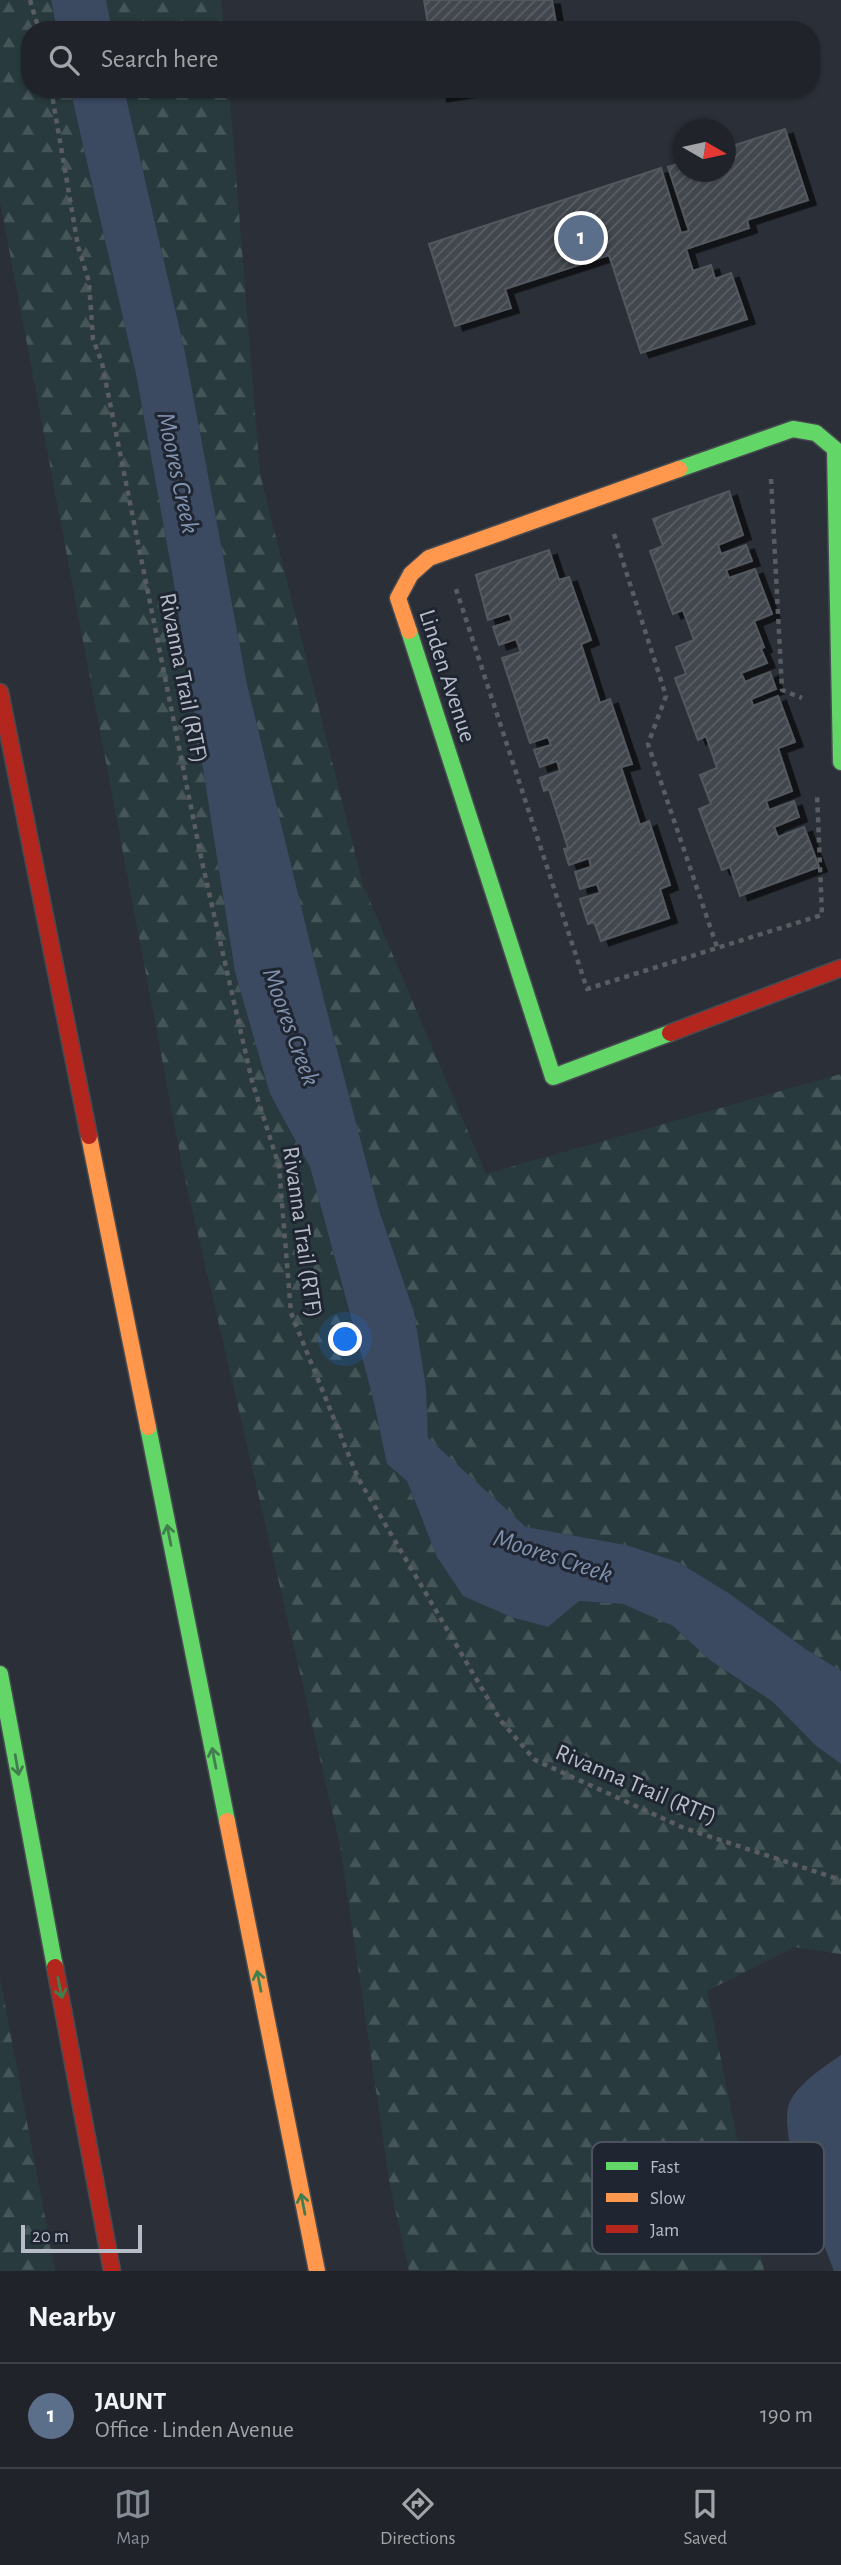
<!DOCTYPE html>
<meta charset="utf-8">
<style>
:root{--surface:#20242a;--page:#282c32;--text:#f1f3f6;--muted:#a2a4a8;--line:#3d4147;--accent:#858c96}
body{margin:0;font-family:"Alegreya Sans",sans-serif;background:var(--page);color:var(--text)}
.compass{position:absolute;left:673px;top:119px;width:63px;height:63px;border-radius:50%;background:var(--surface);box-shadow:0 2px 5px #0004;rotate:99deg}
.scale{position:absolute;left:21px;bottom:18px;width:121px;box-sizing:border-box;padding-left:7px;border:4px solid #b6bdc8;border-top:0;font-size:19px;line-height:24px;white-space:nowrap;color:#b6bdc8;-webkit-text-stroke:5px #1f2632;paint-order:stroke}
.you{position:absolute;left:346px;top:1340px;width:24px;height:24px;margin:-18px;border:5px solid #fff;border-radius:50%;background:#1a73e8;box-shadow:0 0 0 10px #1a73e833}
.badge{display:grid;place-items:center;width:46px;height:46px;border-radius:50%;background:var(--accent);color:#fff;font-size:23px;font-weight:700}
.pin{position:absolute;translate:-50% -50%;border:4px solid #fff;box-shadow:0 2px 7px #0006}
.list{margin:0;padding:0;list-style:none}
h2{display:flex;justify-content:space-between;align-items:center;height:91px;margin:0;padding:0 28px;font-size:30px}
h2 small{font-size:23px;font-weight:400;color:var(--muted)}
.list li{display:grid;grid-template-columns:46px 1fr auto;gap:21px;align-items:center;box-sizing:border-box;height:105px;padding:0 28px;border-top:2px solid var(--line)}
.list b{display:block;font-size:26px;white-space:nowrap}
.list p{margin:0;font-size:23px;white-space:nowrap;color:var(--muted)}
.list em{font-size:23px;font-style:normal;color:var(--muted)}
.icon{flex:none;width:38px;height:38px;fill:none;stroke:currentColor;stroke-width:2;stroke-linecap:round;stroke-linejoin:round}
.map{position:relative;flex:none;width:841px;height:2271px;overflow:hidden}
.search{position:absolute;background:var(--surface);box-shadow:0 2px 5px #0004;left:21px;right:21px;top:21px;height:77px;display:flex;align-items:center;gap:18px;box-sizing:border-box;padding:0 24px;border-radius:28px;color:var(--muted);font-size:26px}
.sheet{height:196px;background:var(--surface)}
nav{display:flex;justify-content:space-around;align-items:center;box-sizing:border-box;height:98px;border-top:2px solid var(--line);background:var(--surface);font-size:19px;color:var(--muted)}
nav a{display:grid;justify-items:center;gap:4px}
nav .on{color:var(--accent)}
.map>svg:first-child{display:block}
.forest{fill:url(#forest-firs)}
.water{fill:#3b4961}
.building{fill:url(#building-hatch);stroke:#53585f;stroke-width:2;filter:url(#shadow)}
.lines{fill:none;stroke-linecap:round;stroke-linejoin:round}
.fast-casing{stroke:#474b51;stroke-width:19}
.slow-casing{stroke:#474b51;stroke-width:19}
.jam-casing{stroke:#474b51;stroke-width:19}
.path{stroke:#595d62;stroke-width:4.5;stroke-dasharray:5 5;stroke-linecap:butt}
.fast{stroke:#63d668;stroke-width:16}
.slow{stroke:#ff974d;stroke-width:16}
.jam{stroke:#b3261e;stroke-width:16}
.oneway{stroke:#417e4d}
.labels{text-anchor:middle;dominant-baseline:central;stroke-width:6;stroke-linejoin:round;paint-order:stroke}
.street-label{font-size:24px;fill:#b6bdc8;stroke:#1f2632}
.water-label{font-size:26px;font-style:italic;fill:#8092ae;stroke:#1f2632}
.key{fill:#1f2632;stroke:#4c535f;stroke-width:2}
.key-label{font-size:19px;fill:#b6bdc8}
</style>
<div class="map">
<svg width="841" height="2271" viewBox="0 0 841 2271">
<defs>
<pattern id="forest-firs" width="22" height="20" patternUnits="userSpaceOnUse" patternTransform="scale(1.75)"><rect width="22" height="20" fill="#283a3d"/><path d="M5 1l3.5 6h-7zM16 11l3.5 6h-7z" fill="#455558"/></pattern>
<pattern id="building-hatch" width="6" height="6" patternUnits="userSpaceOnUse" patternTransform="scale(1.75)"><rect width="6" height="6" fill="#42464d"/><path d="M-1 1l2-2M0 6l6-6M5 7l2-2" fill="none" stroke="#5b5f65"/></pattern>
<filter id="shadow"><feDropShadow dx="8" dy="4.5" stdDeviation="0" flood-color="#0009"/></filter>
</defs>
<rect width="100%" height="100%" fill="#2b3038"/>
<g class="forest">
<polygon points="0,0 51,0 57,30 30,30 30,89 70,89 136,374 172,572 235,972 270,1094 310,1167 372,1394 387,1464 407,1481 422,1522 579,1601 623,1604 673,1626 711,1661 773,1702 815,1745 841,1764 841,1954 794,1947 707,1991 764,2271 409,2271 390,2186 340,1845 183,1170 0,201"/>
<polygon points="106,0 221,0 224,30 112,30"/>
<polygon points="124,89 229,89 260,474 363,885 486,1174 841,1074 841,1671 804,1648 730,1594 678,1562 626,1545 526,1527 428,1438 426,1387 414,1312 378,1207 323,996 247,684 185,352"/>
<polygon points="0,1978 55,2271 0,2271"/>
</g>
<g class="water">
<polygon points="51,0 106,0 112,30 57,30"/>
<polygon points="70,89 124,89 185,352 247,684 323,996 378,1207 414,1312 426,1387 428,1438 526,1527 626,1545 678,1562 730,1594 804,1648 841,1671 841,1764 815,1745 773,1702 711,1661 673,1626 623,1604 579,1601 548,1627 511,1617 463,1596 437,1557 407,1481 387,1464 372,1394 310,1167 270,1094 235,972 172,572 136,374"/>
<path d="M 841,2055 L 841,2271 L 834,2271 C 820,2231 780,2146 788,2107 C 793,2087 825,2066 841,2055 Z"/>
</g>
<g class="building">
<polygon points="424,0 552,0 557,30 429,30"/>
<polygon points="438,89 489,89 439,97"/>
<polygon points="785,129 808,200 747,220 749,228 686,249 693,271 711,265 715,279 731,273 747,319 641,353 609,255 505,289 511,308 455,326 429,244 661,168 681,233 689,231 668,167 684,162 684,172 726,172 726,148"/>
<polygon points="729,491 743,535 718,545 721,554 746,545 752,561 726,570 729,578 755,569 772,614 754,621 764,647 761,649 767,663 741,673 745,682 770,672 776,689 751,699 753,706 778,696 795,742 778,748 792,791 766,801 769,810 794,801 799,817 774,827 778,837 804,827 819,867 740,896 730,867 722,870 699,809 711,804 700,775 717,768 706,736 698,740 675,678 686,674 676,647 694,640 683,610 673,614 650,551 663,546 653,519"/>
<polygon points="549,550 559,580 569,577 591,640 581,644 600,703 610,699 632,764 621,767 640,825 649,821 670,885 660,889 669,918 601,941 594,922 588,924 580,899 600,893 597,884 580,889 575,872 591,867 589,858 569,865 564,849 568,848 549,789 544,791 540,778 560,771 557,761 540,767 534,750 551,745 548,737 530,743 502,658 521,652 516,639 499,645 493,627 512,621 509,613 488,620 476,575"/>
</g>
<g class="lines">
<g class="fast-casing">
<g id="fast">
<polyline points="679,469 793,429 816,433 835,449 841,762"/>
<polyline points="409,631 553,1077 670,1033"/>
<polyline points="148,1427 227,1821"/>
<polyline points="0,1674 55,1967"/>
</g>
</g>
<g class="slow-casing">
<g id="slow">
<polyline points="409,631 398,598 411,574 429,558 679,469"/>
<polyline points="89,1136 148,1427"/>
<polyline points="227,1821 317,2271"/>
</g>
</g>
<g class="jam-casing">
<g id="jam">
<polyline points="0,692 89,1136"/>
<polyline points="670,1033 841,968"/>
<polyline points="55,1967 112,2271"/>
</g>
</g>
<g class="path">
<polyline points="30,0 39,30"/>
<polyline points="51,89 78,246 89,282 93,339 102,363 202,862 252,1081 279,1166 291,1313 358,1478 501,1721 535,1760 684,1828 841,1880"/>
<polyline points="771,479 782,690 802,698"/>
<polyline points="614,534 666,696 648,744 717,947"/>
<polyline points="456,589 587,989 822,915 817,793"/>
</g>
<use href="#fast" class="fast"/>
<use href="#slow" class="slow"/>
<use href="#jam" class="jam"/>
</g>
<defs><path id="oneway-shaft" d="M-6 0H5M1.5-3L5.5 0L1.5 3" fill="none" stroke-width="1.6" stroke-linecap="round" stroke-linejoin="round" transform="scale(1.75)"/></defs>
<g class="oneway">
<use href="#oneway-shaft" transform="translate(169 1535) rotate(-101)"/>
<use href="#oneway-shaft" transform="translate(214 1758) rotate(-101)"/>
<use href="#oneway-shaft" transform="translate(17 1765) rotate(80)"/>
<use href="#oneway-shaft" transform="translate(259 1981) rotate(-101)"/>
<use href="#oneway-shaft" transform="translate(60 1988) rotate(78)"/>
<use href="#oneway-shaft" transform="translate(303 2204) rotate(-101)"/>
</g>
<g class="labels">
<g class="street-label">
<text transform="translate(447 676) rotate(72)">Linden Avenue</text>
<text transform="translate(183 678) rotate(79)">Rivanna Trail (RTF)</text>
<text transform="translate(302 1232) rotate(82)">Rivanna Trail (RTF)</text>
<text transform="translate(636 1785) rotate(23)">Rivanna Trail (RTF)</text>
</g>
<g class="water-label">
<text transform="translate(178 473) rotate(78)">Moores Creek</text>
<text transform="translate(291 1027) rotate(70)">Moores Creek</text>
<text transform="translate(553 1556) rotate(18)">Moores Creek</text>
</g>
</g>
<rect x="592" y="2142" width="232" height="112" rx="10" class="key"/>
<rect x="606" y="2162" width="32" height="8" fill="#63d668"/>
<rect x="606" y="2193" width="32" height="9" fill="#ff974d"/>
<rect x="606" y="2225" width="32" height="8" fill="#b3261e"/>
<g class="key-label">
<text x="650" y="2173">Fast</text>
<text x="650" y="2204">Slow</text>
<text x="650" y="2236">Jam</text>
</g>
</svg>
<svg class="compass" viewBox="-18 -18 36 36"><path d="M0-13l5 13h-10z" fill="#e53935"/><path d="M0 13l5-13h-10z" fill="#a2a4a8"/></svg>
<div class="scale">20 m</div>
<div class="you"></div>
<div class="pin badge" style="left:581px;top:238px;background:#5c6f8a">1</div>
<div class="search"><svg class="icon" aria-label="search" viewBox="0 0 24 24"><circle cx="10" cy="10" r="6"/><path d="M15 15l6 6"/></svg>Search here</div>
</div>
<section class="sheet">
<h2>Nearby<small></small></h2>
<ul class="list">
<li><span class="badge" style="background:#5c6f8a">1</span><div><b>JAUNT</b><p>Office · Linden Avenue</p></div><em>190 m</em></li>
</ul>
</section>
<nav>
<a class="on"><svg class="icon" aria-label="map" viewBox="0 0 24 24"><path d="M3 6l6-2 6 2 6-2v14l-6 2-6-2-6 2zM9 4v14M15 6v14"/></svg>Map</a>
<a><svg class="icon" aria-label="directions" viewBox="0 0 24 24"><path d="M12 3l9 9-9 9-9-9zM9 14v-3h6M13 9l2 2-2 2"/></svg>Directions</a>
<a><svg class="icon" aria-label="saved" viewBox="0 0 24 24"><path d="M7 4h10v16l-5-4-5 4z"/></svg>Saved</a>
</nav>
